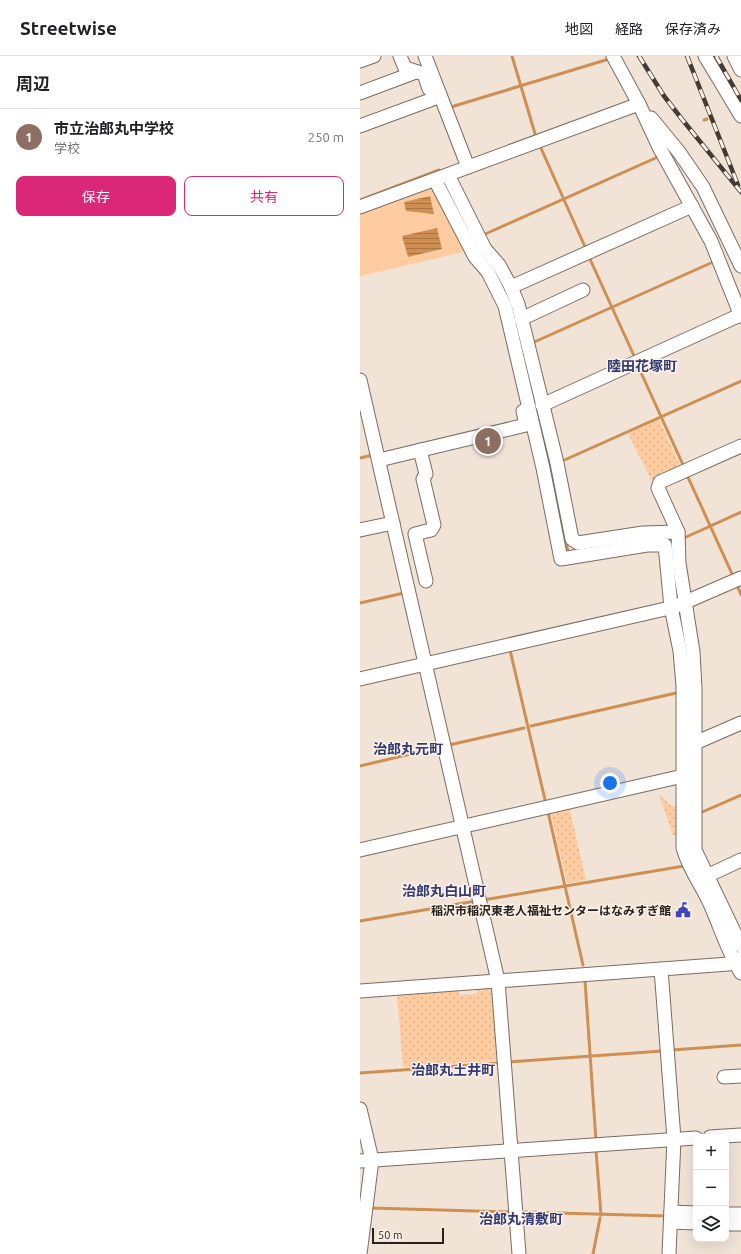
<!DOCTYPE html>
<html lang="ja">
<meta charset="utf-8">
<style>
:root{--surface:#fff;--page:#f6f6f6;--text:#202124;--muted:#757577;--line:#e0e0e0;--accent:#db2777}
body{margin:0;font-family:Ubuntu,"Noto Sans JP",sans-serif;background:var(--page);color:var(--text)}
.controls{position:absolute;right:12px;bottom:12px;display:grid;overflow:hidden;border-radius:8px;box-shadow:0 4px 16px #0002}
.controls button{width:36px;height:36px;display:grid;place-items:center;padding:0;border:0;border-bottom:1px solid var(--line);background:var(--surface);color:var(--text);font:20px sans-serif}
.scale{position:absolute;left:12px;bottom:10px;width:72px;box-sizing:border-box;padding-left:4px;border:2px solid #28221e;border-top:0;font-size:11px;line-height:14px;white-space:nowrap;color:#28221e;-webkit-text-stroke:3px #fdf1e7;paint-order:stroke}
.you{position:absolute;left:250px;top:727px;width:14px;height:14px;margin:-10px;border:3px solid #fff;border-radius:50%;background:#1a73e8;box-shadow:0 0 0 6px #1a73e833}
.badge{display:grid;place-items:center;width:26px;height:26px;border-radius:50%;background:var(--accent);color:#fff;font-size:13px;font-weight:700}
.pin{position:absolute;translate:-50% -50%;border:2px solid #fff;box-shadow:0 1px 4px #0006}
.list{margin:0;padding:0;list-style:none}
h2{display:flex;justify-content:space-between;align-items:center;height:52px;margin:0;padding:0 16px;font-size:17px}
h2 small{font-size:13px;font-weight:400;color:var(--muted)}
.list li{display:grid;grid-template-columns:26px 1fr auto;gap:12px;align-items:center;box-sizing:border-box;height:56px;padding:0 16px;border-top:1px solid var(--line)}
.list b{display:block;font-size:15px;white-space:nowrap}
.list p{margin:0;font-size:13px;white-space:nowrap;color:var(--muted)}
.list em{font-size:13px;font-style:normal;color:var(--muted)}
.actions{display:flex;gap:8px;padding:12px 16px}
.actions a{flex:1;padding:9px 0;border:1px solid var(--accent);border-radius:8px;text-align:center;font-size:14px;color:var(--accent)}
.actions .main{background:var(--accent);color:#fff}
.icon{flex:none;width:22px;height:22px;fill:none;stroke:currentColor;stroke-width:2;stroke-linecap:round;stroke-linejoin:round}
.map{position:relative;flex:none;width:381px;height:1198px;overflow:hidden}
header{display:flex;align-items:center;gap:24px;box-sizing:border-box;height:56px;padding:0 20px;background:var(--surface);border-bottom:1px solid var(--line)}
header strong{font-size:19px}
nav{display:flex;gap:22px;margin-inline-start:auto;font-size:14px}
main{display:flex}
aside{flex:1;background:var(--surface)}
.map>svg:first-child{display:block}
.grass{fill:url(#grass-dots)}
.green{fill:#fecca0}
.water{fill:url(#water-rules)}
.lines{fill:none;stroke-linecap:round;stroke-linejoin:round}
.stream{stroke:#cf8f53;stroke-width:3}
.minor-casing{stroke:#796c61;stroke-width:15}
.minor{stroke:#fff;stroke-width:13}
.rail-casing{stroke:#423b36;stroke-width:4.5}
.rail{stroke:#fdf1e7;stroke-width:3;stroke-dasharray:9;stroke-linecap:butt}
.labels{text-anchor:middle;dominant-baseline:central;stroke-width:3;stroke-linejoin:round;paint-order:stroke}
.poi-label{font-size:12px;font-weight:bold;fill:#28221e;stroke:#fdf1e7;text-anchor:end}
.quarter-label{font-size:14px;font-weight:bold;fill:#303b75;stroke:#fdf1e7}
</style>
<header>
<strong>Streetwise</strong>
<nav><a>地図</a><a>経路</a><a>保存済み</a></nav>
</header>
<main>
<aside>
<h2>周辺<small></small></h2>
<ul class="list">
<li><span class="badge" style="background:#8d6e63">1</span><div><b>市立治郎丸中学校</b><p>学校</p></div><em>250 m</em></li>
</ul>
<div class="actions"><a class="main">保存</a><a>共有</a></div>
</aside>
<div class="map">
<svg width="381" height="1198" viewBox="0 0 381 1198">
<defs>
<pattern id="grass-dots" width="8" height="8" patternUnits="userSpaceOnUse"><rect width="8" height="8" fill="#fecca0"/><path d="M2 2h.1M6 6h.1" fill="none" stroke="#daaf89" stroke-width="1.8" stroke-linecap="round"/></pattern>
<pattern id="water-rules" width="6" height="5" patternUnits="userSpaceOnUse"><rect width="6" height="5" fill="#cf8f53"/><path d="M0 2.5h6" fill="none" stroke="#a87444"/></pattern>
</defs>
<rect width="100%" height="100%" fill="#f2e3d7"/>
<g class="grass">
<polygon points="299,363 321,412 292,425 268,378"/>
<polygon points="299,739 312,750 320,752 320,779 313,779"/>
<polygon points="209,750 226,824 207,827 190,754"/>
<polygon points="130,931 134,935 139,1004 43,1011 37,938 99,933 99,939 117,938 117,932"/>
</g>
<polygon class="green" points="69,129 77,133 109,195 0,220 0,154"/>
<g class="water">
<polygon points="70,140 74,158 46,155 44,146"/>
<polygon points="77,172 82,193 48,201 42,180"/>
</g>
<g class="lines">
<g class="stream">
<polyline points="152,0 176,81"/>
<polyline points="91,51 249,3"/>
<polyline points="344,64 347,63"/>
<polyline points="180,90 226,193"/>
<polyline points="0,144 79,114 81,118"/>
<polyline points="123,179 300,100"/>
<polyline points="229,201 275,302"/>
<polyline points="152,250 191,410 208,496 210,496"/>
<polyline points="172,287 353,206"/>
<polyline points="278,310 324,411"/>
<polyline points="0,402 13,399"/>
<polyline points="200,406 381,325"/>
<polyline points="327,419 373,520"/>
<polyline points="324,482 381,456"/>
<polyline points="305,484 311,484 311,490"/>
<polyline points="377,529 381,539"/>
<polyline points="0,547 44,537"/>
<polyline points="319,553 324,581"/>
<polyline points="150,594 186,748"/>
<polyline points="171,670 316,637"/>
<polyline points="89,689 164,672"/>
<polyline points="0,710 80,691"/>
<polyline points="188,756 223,909"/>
<polyline points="340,757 381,739"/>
<polyline points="123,844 324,810"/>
<polyline points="0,865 116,845"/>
<polyline points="225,925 236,1085"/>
<polyline points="312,994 381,989"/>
<polyline points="148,1006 302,995"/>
<polyline points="0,1017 139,1007"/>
<polyline points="236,1094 241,1159"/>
<polyline points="11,1152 152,1156"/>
<polyline points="161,1156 307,1160"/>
<polyline points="233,1198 240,1162"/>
</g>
<g class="minor-casing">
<g id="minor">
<polyline points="40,0 45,12 64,18 69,33"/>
<polyline points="65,0 108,111"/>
<polyline points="253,0 279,48 299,91 351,185 381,260"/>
<polyline points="345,0 381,60"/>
<polyline points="374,0 381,14"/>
<polyline points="0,5 14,0"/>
<polyline points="0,37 56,16"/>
<polyline points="291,62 319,96 343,131 381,210"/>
<polyline points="0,70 73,43"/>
<polyline points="88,119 125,193 139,209 151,231 158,248 197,407 212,483 218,487 283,477 318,476 319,507 333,596 335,632 335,794 381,890"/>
<path d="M 75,124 L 115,201 L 128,216 L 145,250 L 183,412 L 201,503 L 287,489 L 305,489 L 311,551 L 320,595 L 323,630 L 323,792 C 330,816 342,829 351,850 C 361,873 368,896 381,917"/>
<polyline points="0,151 279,48"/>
<polyline points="151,231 332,150"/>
<polyline points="161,263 223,234"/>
<polyline points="0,324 138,925 159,1198"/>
<polyline points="182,349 380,259"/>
<polyline points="60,394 66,418 63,423 74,469 71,474 55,478 66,525"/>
<polyline points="19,404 166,369 163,355"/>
<polyline points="0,474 33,467"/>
<polyline points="318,476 298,432 300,426 381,390"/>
<polyline points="0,623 314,551 381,522"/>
<polyline points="335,687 381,667"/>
<polyline points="0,794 323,720"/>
<polyline points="349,819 381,804"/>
<polyline points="301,913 314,1083 309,1198"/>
<polyline points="0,935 369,908 381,902"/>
<polyline points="364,1021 381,1020"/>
<polyline points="0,1053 12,1104 0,1198"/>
<polyline points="350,1081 381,1079"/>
<polyline points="0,1105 336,1082"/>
<polyline points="311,1156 336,1157"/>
<polyline points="366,1158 381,1158"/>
<polyline points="311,1166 336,1167"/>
<polyline points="366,1168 381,1168"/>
</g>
</g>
<use href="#minor" class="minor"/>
<g class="rail-casing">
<g id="rail">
<polyline points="279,0 304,40 321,62 381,136"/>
<polyline points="327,0 378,129"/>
<polyline points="356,0 381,44"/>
</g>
</g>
<use href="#rail" class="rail"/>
</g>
<defs>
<g id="civic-bare" transform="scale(1.2)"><path d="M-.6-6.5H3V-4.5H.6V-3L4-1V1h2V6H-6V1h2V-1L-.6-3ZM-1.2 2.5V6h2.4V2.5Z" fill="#3c48bc" stroke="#fdf1e7" stroke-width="2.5" paint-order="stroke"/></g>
</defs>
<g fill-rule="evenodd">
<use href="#civic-bare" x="323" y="854"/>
</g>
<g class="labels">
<g class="poi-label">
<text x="311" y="854">稲沢市稲沢東老人福祉センターはなみすぎ館</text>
</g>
<g class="quarter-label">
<text x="282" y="310">陸田花塚町</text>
<text x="48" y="693">治郎丸元町</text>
<text x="84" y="835">治郎丸白山町</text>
<text x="93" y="1014">治郎丸土井町</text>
<text x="161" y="1163">治郎丸清敷町</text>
</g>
</g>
</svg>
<div class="controls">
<button>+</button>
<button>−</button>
<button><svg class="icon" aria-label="layers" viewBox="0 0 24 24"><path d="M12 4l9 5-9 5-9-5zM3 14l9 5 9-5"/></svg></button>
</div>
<div class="scale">50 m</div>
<div class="you"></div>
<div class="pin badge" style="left:128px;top:385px;background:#8d6e63">1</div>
</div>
</main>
